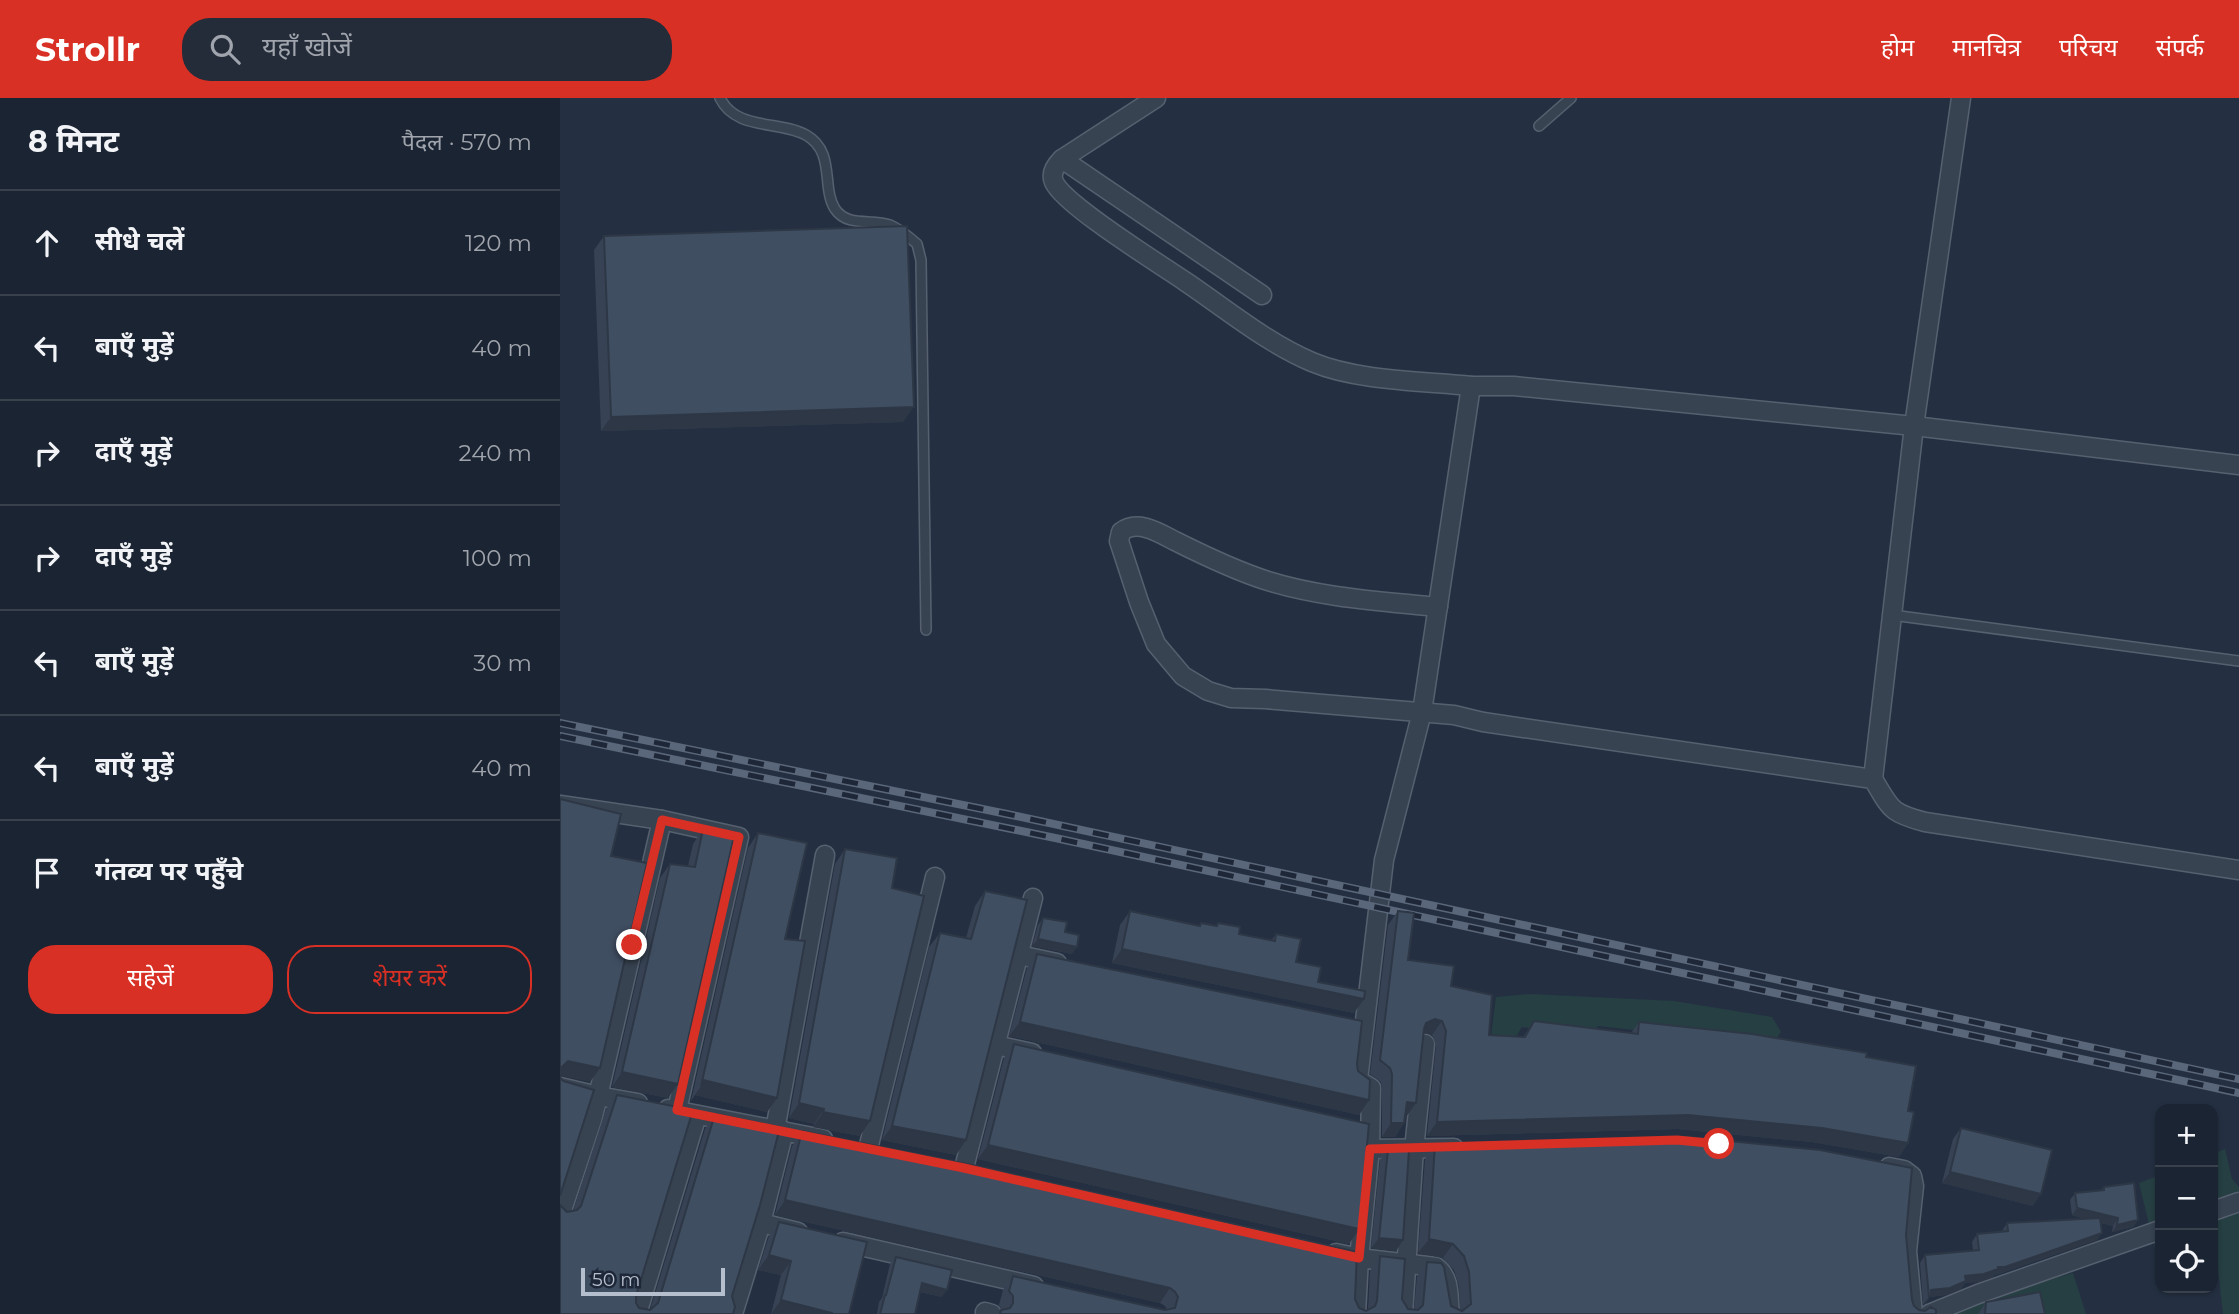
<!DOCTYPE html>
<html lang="hi">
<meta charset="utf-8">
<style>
:root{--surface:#1b2432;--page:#242c3a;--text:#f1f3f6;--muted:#a0a4ac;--line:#39414d;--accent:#d93025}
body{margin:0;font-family:Montserrat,"Noto Sans Devanagari",sans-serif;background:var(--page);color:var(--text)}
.controls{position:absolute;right:21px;bottom:21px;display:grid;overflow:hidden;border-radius:14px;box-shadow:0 2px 5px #0004}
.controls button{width:63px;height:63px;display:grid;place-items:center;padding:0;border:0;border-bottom:2px solid var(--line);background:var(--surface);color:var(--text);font:35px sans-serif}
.scale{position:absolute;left:21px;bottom:18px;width:144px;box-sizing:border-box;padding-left:7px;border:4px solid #b5becc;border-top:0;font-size:19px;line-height:24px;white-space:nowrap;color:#b5becc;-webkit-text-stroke:5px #1d2737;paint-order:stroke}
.stop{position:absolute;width:21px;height:21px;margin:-16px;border:5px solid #d93025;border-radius:50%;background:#fff}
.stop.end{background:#d93025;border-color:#fff;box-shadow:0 2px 7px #0008}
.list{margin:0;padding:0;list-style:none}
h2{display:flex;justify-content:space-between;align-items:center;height:91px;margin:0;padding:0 28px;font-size:30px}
h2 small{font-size:23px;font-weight:400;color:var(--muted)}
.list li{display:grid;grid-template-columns:46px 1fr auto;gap:21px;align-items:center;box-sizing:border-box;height:105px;padding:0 28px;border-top:2px solid var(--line)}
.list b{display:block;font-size:26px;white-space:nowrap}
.list em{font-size:23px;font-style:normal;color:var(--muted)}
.actions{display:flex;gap:14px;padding:21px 28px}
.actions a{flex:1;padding:16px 0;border:2px solid var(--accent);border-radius:28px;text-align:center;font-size:24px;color:var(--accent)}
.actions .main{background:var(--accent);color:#fff}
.icon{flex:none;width:38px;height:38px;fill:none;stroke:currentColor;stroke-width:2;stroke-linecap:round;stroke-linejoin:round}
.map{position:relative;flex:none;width:1679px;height:1216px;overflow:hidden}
header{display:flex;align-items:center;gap:42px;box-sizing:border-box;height:98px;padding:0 35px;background:var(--accent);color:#fff}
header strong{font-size:33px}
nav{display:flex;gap:38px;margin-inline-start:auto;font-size:24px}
.search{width:490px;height:63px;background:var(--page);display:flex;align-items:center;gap:18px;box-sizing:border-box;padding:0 24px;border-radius:28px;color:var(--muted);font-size:26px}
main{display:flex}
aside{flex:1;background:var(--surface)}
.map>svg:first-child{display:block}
.green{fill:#263f43}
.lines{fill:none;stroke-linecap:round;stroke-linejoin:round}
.service-casing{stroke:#56606f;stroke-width:12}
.minor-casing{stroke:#56606f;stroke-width:21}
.service{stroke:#384352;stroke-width:9}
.minor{stroke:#384352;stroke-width:18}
.rail-casing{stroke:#5a6679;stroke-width:8}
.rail{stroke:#1d2737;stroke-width:5;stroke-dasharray:16;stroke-linecap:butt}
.wall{fill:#374354}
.shaded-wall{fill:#2d3745}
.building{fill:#404e62;stroke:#2d3745;stroke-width:2}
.route{stroke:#d93025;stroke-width:9}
</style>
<header>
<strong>Strollr</strong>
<div class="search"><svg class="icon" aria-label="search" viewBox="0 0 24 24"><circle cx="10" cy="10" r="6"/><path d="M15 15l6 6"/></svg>यहाँ खोजें</div>
<nav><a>होम</a><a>मानचित्र</a><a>परिचय</a><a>संपर्क</a></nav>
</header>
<main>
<aside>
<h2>8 मिनट<small>पैदल · 570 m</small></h2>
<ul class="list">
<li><svg class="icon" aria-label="ahead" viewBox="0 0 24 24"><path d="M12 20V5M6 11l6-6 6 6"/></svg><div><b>सीधे चलें</b></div><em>120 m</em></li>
<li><svg class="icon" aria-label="left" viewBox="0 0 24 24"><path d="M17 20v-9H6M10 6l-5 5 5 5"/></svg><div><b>बाएँ मुड़ें</b></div><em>40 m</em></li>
<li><svg class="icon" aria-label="right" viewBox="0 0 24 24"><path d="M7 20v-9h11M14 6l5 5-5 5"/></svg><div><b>दाएँ मुड़ें</b></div><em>240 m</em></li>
<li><svg class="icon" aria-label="right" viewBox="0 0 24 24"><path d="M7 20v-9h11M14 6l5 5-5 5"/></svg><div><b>दाएँ मुड़ें</b></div><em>100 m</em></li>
<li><svg class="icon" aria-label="left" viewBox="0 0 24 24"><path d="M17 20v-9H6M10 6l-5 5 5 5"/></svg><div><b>बाएँ मुड़ें</b></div><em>30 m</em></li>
<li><svg class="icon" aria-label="left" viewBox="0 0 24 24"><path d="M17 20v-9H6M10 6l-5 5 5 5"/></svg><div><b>बाएँ मुड़ें</b></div><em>40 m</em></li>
<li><svg class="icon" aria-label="arrive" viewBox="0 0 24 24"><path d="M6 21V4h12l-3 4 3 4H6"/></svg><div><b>गंतव्य पर पहुँचे</b></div></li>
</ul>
<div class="actions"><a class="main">सहेजें</a><a>शेयर करें</a></div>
</aside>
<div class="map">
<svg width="1679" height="1216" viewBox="0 0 1679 1216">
<rect width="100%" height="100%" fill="#243042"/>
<g class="green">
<polygon points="970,896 1114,903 1212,919 1221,934 1212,947 1038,928 1029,939 962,929 951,947 930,946 936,899"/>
<polygon points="1665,1051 1672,1081 1679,1089 1679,1216 1663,1216 1658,1171 1653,1172 1653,1056"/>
<polygon points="1600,1077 1600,1171 1579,1085"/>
<polygon points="1513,1175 1526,1216 1386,1216 1418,1202"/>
</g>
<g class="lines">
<g class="service-casing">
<g id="service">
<path d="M 160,0 C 176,33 219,22 246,37 C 276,54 261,89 275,111 C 288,130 312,120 330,127 C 340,131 349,139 357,146 L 361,162 L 366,532"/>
<polyline points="979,28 1011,0"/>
<polyline points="1332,517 1679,563"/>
</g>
</g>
<g class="minor-casing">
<g id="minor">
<path d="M 596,0 L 502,61 C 496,67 490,75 494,84 C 504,107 600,166 626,184 C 666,211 707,245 752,264 C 797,283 862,283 911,288"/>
<polyline points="502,61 702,197"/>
<path d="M 878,509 C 821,503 763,500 708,483 C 676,473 645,458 615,443 C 598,434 577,421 561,434 L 559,443 L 579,504 L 596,546 L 623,578 L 648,593 L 671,600 L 705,601 L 894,617 L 923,624 L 1313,681 C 1331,711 1330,715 1365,724 L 1679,772"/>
<polyline points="1313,681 1354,328 1401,0"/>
<polyline points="0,707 102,722 179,739 117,1012"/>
<polyline points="459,857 497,865"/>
<polyline points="436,947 472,955"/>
<polyline points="0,989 38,998 102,722"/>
<polyline points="108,1011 263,1041"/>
<polyline points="215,1032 265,757"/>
<polyline points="224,1033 201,1125 238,1134"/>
<polyline points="308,1051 375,779"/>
<polyline points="810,1051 894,1050"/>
<polyline points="1329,1069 1344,1072 1352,1078 1354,1088 1347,1153 1353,1216"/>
<polyline points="404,1070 473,800"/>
<polyline points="1653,1113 1679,1104"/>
<polyline points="0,1118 32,1022 38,998 78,1005"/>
<polyline points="283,1144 474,1188"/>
<polyline points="776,1155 799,1160 810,1051 811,990 798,982 824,762 862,614 911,288 954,288 1354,328 1679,367"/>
<polyline points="425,1214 432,1216"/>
<polyline points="77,1216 137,1017"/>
<polyline points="173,1216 201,1125"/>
<path d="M 796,1216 L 799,1160 L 876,1169 C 891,1180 888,1199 890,1216"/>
<polyline points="843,1216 854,1051 865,946"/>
<polyline points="1369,1216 1418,1196 1600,1132"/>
</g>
</g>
<use href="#service" class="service"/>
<use href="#minor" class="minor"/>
<g class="rail-casing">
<g id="rail">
<polyline points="0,625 447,716 1679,981"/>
<polyline points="0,638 500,741 1679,995"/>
</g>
</g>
<use href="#rail" class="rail"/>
</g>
<g class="wall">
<polygon points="44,138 343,324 41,333 34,152"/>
<polygon points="143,731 108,1000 52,989 100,780 110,766 128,768 133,746"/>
<polygon points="198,735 225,841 217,1000 207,1014 135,997 131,1003 188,750"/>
<polygon points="285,751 332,790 300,1038 253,1029 254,1026 229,1020 275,766"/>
<polygon points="425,793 406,1042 396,1057 322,1042 369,849 380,835 406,840 415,808"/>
<polygon points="570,813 639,828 641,825 656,828 658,825 679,836 711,843 716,836 736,864 794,915 552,865 560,827"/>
<polygon points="838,813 848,862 891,888 929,937 963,939 974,923 1071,935 1079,924 1306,959 1348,1013 1348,1045 1339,1059 1252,1044 1118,1031 867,1038 876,947 872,937 865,935 863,936 844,1025 835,1039 822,1039 822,990 821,984 810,976 828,827"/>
<polygon points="483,820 505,834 512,856 472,848 478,827"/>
<polygon points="477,856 797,966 809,1002 799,1017 449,938 467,870"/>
<polygon points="454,946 789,1146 418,1061 444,960"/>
<polygon points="57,997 76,1205 79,1210 90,1212 145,1031 155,1016 173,1216 0,1216 7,1114 13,1113 46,1011"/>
<polygon points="1401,1030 1473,1108 1382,1085 1393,1041"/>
<polygon points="242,1033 795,1201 799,1210 806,1213 808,1212 810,1173 820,1158 848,1211 854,1212 857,1178 867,1164 891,1208 900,1212 899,1189 894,1172 883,1160 858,1155 865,1061 875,1046 1346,1137 1352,1202 1354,1208 1359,1212 1376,1216 438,1216 442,1212 439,1207 443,1192 453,1178 605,1212 607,1212 605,1208 600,1205 215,1117 232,1048"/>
<polygon points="828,1052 843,1142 836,1153 811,1150 820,1062"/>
<polygon points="1544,1089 1578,1122 1573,1129 1552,1134 1553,1128 1541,1125 1537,1142 1439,1176 1434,1177 1433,1179 1419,1184 1405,1185 1401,1191 1385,1197 1370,1199 1366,1205 1363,1206 1360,1165 1365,1157 1413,1152 1412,1144 1417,1136 1442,1133 1447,1125 1525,1121 1512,1117 1510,1102 1515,1095 1541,1092"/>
<polygon points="219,1124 289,1216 211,1216 221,1177 198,1172 209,1138"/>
<polygon points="336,1159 382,1199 360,1194 355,1216 317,1216 319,1204 322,1200 330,1166"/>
<polygon points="1426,1204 1485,1216 1418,1216"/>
</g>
<g class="shaded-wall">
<polygon points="354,309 343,324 41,333 51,319"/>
<polygon points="478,841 517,849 512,856 472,848"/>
<polygon points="562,851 804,901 794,915 552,865"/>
<polygon points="875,921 882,923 872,937 865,935 856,939 866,925"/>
<polygon points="460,924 809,1002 799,1017 449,938"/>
<polygon points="8,963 40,970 30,984 0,978 0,971"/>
<polygon points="62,974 118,986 108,1000 52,989"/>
<polygon points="143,982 217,1000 207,1014 135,997 141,988"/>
<polygon points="847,1004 856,1005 846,1019 837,1018"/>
<polygon points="239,1005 264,1011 254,1026 229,1020"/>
<polygon points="263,1014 310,1023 300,1038 253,1029"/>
<polygon points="1128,1017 1262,1030 1348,1045 1339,1059 1252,1044 1118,1031 867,1038 877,1024"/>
<polygon points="831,1025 844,1025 835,1039 822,1039"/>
<polygon points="332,1028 406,1042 396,1057 322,1042"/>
<polygon points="428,1047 799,1131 789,1146 418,1061"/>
<polygon points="1390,1074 1481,1096 1473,1108 1382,1085"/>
<polygon points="225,1102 610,1190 600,1205 215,1117"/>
<polygon points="1517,1110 1558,1120 1553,1128 1512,1117"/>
<polygon points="1578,1122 1573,1129 1552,1134 1557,1127"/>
<polygon points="1542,1135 1537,1142 1439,1176 1434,1177 1433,1179 1419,1184 1405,1185 1401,1191 1385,1197 1370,1199 1366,1205 1363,1206 1369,1199 1371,1192 1405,1178 1438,1169"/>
<polygon points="819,1140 843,1142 836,1153 811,1150"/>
<polygon points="869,1141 893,1146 883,1160 858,1155"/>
<polygon points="209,1157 231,1163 221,1177 198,1172"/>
<polygon points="362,1185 387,1192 382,1199 357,1193"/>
<polygon points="221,1202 272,1215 271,1216 211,1216"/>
</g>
<g class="building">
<polygon points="347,128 354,309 51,319 44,138"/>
<polygon points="0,701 61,716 51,758 87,765 40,970 8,963 0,971"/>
<polygon points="143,731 175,734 118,986 62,974 110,766 135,769"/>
<polygon points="198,735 247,745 225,841 245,843 217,1000 143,982 141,988"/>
<polygon points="285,751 337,760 332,790 364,798 310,1023 263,1014 264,1011 239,1005"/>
<polygon points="425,793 467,802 406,1042 332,1028 380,835 411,841"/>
<polygon points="570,813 640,828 641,825 657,828 658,825 680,829 679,836 715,843 716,836 741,841 736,864 761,869 758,884 805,893 804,901 562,851"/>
<polygon points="838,813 854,815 848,862 894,868 891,888 932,897 929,937 965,939 974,923 1078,936 1079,924 1192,936 1307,955 1306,959 1356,968 1348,1013 1354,1014 1348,1045 1262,1030 1128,1017 877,1024 886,933 882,923 875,921 866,925 864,931 856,1005 847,1004 844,1025 831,1025 832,976 830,970 820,962"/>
<polygon points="483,820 507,824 505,834 519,837 517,849 478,841"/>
<polygon points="477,856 802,923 797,966 798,973 810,982 809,1002 460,924"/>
<polygon points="454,946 809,1026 799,1131 428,1047"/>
<polygon points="0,979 3,983 34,992 0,1098"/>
<polygon points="57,997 133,1012 76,1198 76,1205 79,1210 90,1212 98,1205 155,1016 220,1029 200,1107 172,1198 175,1209 173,1216 0,1216 0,1107 7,1114 17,1112 21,1108"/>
<polygon points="1401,1030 1492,1052 1481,1096 1390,1074"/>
<polygon points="242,1033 412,1067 797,1154 795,1201 799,1210 806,1213 815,1208 817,1203 820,1158 845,1161 842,1201 848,1211 858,1212 863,1207 867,1164 881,1165 884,1169 891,1208 902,1213 911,1206 909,1174 904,1158 893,1146 869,1141 875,1046 1127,1039 1260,1052 1352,1070 1346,1137 1352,1202 1354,1208 1359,1212 1365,1213 1371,1209 1376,1212 1376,1216 440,1216 441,1212 450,1210 453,1205 453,1198 449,1193 453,1178 605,1212 615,1210 618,1199 615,1194 610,1190 225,1102"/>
<polygon points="828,1052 849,1052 843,1142 819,1140"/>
<polygon points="1574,1085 1578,1122 1557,1127 1558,1120 1517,1110 1515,1095 1544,1092 1544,1089"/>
<polygon points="1540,1120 1542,1135 1445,1169 1438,1169 1438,1171 1424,1176 1405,1178 1406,1183 1390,1190 1371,1192 1371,1197 1369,1199 1365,1157 1419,1152 1417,1136 1448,1133 1447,1125"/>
<polygon points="219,1124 307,1144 289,1216 272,1216 272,1215 221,1202 231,1163 209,1157"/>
<polygon points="336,1159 392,1172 387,1192 362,1185 355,1216 320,1216 325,1197 326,1197"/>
<polygon points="1480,1194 1485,1216 1425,1216 1426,1204"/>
</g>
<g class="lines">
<polyline class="route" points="72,847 102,722 179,739 117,1012 404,1070 799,1160 810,1051 1117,1042 1159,1046"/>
</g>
</svg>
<div class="controls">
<button>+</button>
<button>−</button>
<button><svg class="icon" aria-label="locate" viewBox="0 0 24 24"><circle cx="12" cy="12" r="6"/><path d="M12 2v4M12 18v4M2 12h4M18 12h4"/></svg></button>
</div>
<div class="scale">50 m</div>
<div class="stop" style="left:1159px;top:1046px"></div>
<div class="stop end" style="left:72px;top:847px"></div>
</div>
</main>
